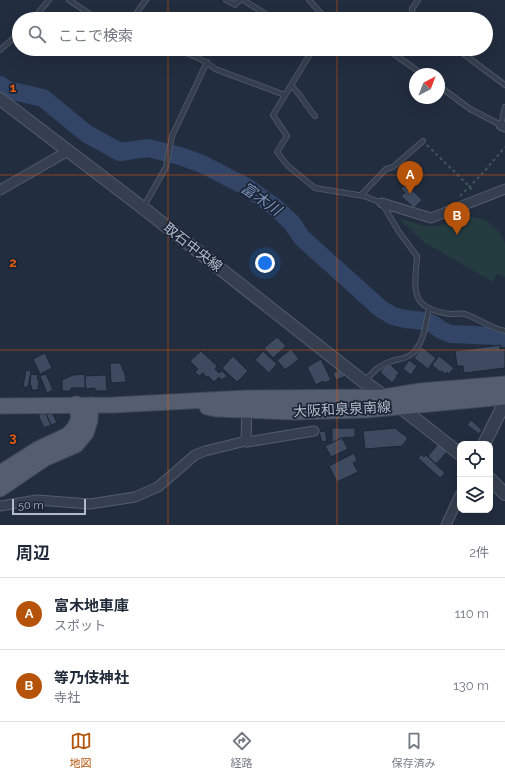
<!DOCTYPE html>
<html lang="ja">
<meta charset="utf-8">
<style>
:root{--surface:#fff;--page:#f2f2f3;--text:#1f2937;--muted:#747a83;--line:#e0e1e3;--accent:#b45309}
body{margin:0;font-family:Raleway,"Noto Sans JP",sans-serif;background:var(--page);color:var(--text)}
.controls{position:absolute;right:12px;bottom:12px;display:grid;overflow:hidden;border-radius:8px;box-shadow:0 4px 16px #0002}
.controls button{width:36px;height:36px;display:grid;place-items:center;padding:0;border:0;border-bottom:1px solid var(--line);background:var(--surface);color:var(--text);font:20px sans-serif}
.compass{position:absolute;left:409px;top:68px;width:36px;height:36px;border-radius:50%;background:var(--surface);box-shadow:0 4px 16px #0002;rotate:42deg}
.scale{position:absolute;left:12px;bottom:10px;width:74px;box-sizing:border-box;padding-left:4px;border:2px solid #b2baca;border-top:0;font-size:11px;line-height:14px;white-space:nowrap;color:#b2baca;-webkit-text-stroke:3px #1b2434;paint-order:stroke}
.you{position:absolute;left:265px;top:263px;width:14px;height:14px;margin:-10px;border:3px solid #fff;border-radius:50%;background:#1a73e8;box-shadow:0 0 0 6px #1a73e833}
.badge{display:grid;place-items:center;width:26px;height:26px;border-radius:50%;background:var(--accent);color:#fff;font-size:13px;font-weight:700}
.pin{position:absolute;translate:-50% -33px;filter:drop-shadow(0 1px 2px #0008)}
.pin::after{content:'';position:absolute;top:21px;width:14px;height:12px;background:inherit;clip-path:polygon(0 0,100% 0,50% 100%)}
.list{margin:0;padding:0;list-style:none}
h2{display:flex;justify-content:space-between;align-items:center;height:52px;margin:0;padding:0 16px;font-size:17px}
h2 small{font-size:13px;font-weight:400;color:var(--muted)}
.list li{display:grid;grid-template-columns:26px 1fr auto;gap:12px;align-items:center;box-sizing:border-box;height:72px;padding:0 16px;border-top:1px solid var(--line)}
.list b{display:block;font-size:15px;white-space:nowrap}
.list p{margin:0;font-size:13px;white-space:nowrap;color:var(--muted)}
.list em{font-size:13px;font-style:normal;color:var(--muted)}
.icon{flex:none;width:22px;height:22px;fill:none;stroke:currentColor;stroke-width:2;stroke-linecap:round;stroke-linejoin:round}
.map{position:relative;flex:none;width:505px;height:525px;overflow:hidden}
.search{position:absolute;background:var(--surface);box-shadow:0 4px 16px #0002;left:12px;right:12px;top:12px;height:44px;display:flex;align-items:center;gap:10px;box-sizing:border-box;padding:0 14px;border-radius:22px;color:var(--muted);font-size:15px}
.sheet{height:196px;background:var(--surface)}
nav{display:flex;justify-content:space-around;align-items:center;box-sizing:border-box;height:56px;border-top:1px solid var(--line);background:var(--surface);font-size:11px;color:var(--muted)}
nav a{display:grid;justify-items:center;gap:2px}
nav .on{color:var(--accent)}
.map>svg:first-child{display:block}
.green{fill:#243b40}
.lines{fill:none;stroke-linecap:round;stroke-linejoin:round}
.river{stroke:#324566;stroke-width:18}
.building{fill:#3d4a5f;stroke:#1d2636}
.service-casing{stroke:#545d6d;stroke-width:6}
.minor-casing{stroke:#545d6d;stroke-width:11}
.tertiary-casing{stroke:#545d6d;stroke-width:14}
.primary-casing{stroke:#3f4858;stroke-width:17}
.path{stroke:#3f575a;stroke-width:2;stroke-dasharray:3 3;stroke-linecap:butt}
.service{stroke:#363f4f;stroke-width:4.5}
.minor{stroke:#363f4f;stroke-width:9}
.tertiary{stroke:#363f4f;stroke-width:12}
.primary{stroke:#545e6f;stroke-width:15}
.grid{fill:none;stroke:#e8590c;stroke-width:1;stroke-opacity:0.55}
.labels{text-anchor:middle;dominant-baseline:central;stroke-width:3.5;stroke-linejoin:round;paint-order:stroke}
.street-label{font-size:14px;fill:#b2baca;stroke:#1b2434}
.water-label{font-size:15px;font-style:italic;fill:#778eb4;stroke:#1b2434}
.grid-label{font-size:13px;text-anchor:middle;font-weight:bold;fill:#e8590c;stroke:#1b2434;stroke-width:3.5;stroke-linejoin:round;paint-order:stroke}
</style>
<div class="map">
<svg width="505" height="525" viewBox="0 0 505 525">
<rect width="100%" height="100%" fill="#222d3f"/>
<polygon class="green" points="464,216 484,219 499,231 505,243 505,277 496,274 493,282 425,243 402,222 399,218 424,226 440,226"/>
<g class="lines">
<polyline class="river" points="0,85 8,90 43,98 87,134 120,152 148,148 180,156 202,164 247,187 276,208 292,223 302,238 381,309 393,316 405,319 424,321 433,324 441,330 451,334 496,336 505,338"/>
</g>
<g class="building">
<polygon points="406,184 422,200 414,208 401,196 405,193 401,188"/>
<polygon points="277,337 286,346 273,358 264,348"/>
<polygon points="500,345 500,349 505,348 505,368 464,373 463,366 457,366 455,351"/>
<polygon points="422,347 436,358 428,369 414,358"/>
<polygon points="291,349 299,359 285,370 277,360"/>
<polygon points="201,351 217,366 215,369 219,373 222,371 227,376 222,380 219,377 214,382 208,376 206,377 203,373 199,376 195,372 198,369 190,361"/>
<polygon points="263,351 277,364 269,373 255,360"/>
<polygon points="45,353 52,368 40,374 33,359"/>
<polygon points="233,356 248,371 237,382 222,368"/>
<polygon points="439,356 454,368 449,374 447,372 445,374 442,371 440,372 432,365"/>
<polygon points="321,359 331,380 324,383 323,381 316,385 307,367"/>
<polygon points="409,360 417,366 411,375 403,369"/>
<polygon points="388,362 399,373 396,376 397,377 392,383 380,372"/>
<polygon points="110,363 120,363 125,374 126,382 111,383"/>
<polygon points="26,370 31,371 28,387 23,387"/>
<polygon points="339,370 346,376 336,380 333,373"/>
<polygon points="31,374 38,375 37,379 39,379 38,390 31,390 32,386 30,386"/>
<polygon points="46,374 53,390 47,393 40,376"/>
<polygon points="85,374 85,388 71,388 71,391 62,391 62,380 73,375"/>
<polygon points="106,375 107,391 95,391 95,388 86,389 85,376"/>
<polygon points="51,410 57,423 51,425 45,412"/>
<polygon points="45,412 51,425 44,428 38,415"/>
<polygon points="471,420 482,430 479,434 467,425"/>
<polygon points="332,428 355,428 355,437 342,438 332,443"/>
<polygon points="395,428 408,438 402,446 365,449 363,431"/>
<polygon points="325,431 327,441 322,442 319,432"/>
<polygon points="342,438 348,449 331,457 325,446"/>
<polygon points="438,444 447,452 436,464 428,456"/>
<polygon points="354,453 357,461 353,463 358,472 337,482 329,466"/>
<polygon points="422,454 424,457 426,455 445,473 440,478 418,458"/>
</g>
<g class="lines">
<g class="service-casing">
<g id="service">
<polyline points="69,0 97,19"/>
<polyline points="226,0 235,5 240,0"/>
<polyline points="243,0 274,19"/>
<polyline points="309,0 326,19"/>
<polyline points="33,19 49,0"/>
<polyline points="132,19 146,0"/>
<polyline points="417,19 413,16 412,9 418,0"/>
<path d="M 176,49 C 191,55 203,58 215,69 L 285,95"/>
<path d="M 316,49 L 310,54 L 273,115 L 287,136 L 277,152 L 288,166 L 315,188 L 364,196 L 382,203 L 399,232 L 417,256 C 415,289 408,308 450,314 C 455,314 461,313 465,314 C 479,319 490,328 505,331"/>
<polyline points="387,49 422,74"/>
<polyline points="457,49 505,85"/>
<polyline points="0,50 19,33"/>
<path d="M 291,86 C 301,94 306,106 315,116"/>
<polyline points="439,86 470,109 501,125 505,107"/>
<polyline points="361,195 386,169 393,167 423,141"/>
<polyline points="143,208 166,167 172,136 207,62"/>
<path d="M 365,381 C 372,373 379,365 389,362 C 397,359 406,359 412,354 C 424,344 426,322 429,308"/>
</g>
</g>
<g class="minor-casing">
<g id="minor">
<polyline points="501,125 505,127"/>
<polyline points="0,190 68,151"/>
<polyline points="382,203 431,218 505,189"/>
<polyline points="246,441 247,406"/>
<polyline points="0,506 37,500 90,504 135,497 158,487 195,455 205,451 246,441 247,442 314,431"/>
<polyline points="446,525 460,495"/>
</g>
</g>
<g class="tertiary-casing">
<g id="tertiary">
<polyline points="0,99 143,208 364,382 400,407 460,454"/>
<polyline points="484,444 505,402"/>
<polyline points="490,479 505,494"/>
</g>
</g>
<g class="primary-casing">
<g id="primary">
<polyline points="0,406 113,405 247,398 384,397 420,391 505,384"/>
<polyline points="207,407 216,409 293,412 366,410 505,397"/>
<polyline points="0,473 38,449 68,435 75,427 79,418 76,404"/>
<polyline points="0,489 44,459 76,445 86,433 90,420 91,405"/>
</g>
</g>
<g class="path">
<polyline points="427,145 470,187 473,192"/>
<polyline points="460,196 482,174 505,147"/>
</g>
<use href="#service" class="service"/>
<use href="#minor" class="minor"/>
<use href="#tertiary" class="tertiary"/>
<use href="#primary" class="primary"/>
</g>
<path class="grid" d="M 168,0 L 168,19M 337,0 L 337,19M 168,49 L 168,525M 337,49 L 337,525M 0,175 L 505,175M 0,350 L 505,350"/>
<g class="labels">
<g class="street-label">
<text transform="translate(193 247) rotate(38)">取石中央線</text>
<text transform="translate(342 409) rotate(-3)">大阪和泉泉南線</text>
</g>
<g class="water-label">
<text transform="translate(261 199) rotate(35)">富木川</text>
</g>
</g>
<g class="grid-label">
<text x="13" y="92">1</text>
<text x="13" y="267">2</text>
<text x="13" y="442">3</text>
</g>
</svg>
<div class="controls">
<button><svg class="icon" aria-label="locate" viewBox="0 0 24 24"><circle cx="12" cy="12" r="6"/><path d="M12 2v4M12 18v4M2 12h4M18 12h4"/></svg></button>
<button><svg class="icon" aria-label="layers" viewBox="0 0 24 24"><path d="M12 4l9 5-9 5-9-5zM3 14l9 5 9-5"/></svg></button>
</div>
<svg class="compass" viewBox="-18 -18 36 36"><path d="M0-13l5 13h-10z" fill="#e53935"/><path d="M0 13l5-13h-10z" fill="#747a83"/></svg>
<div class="scale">50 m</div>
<div class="you"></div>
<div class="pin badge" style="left:410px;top:194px">A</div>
<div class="pin badge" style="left:457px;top:235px">B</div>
<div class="search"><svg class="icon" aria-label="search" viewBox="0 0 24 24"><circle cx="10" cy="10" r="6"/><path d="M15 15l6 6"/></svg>ここで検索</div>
</div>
<section class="sheet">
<h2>周辺<small>2件</small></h2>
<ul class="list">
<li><span class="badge">A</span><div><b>富木地車庫</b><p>スポット</p></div><em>110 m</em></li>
<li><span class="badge">B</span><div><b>等乃伎神社</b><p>寺社</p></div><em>130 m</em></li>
</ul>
</section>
<nav>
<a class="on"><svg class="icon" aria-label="map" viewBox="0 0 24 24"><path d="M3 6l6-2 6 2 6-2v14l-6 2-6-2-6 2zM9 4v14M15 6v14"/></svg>地図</a>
<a><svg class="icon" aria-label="directions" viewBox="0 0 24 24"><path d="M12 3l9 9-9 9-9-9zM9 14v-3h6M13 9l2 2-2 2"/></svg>経路</a>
<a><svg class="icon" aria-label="saved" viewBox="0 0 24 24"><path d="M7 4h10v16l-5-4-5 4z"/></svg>保存済み</a>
</nav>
